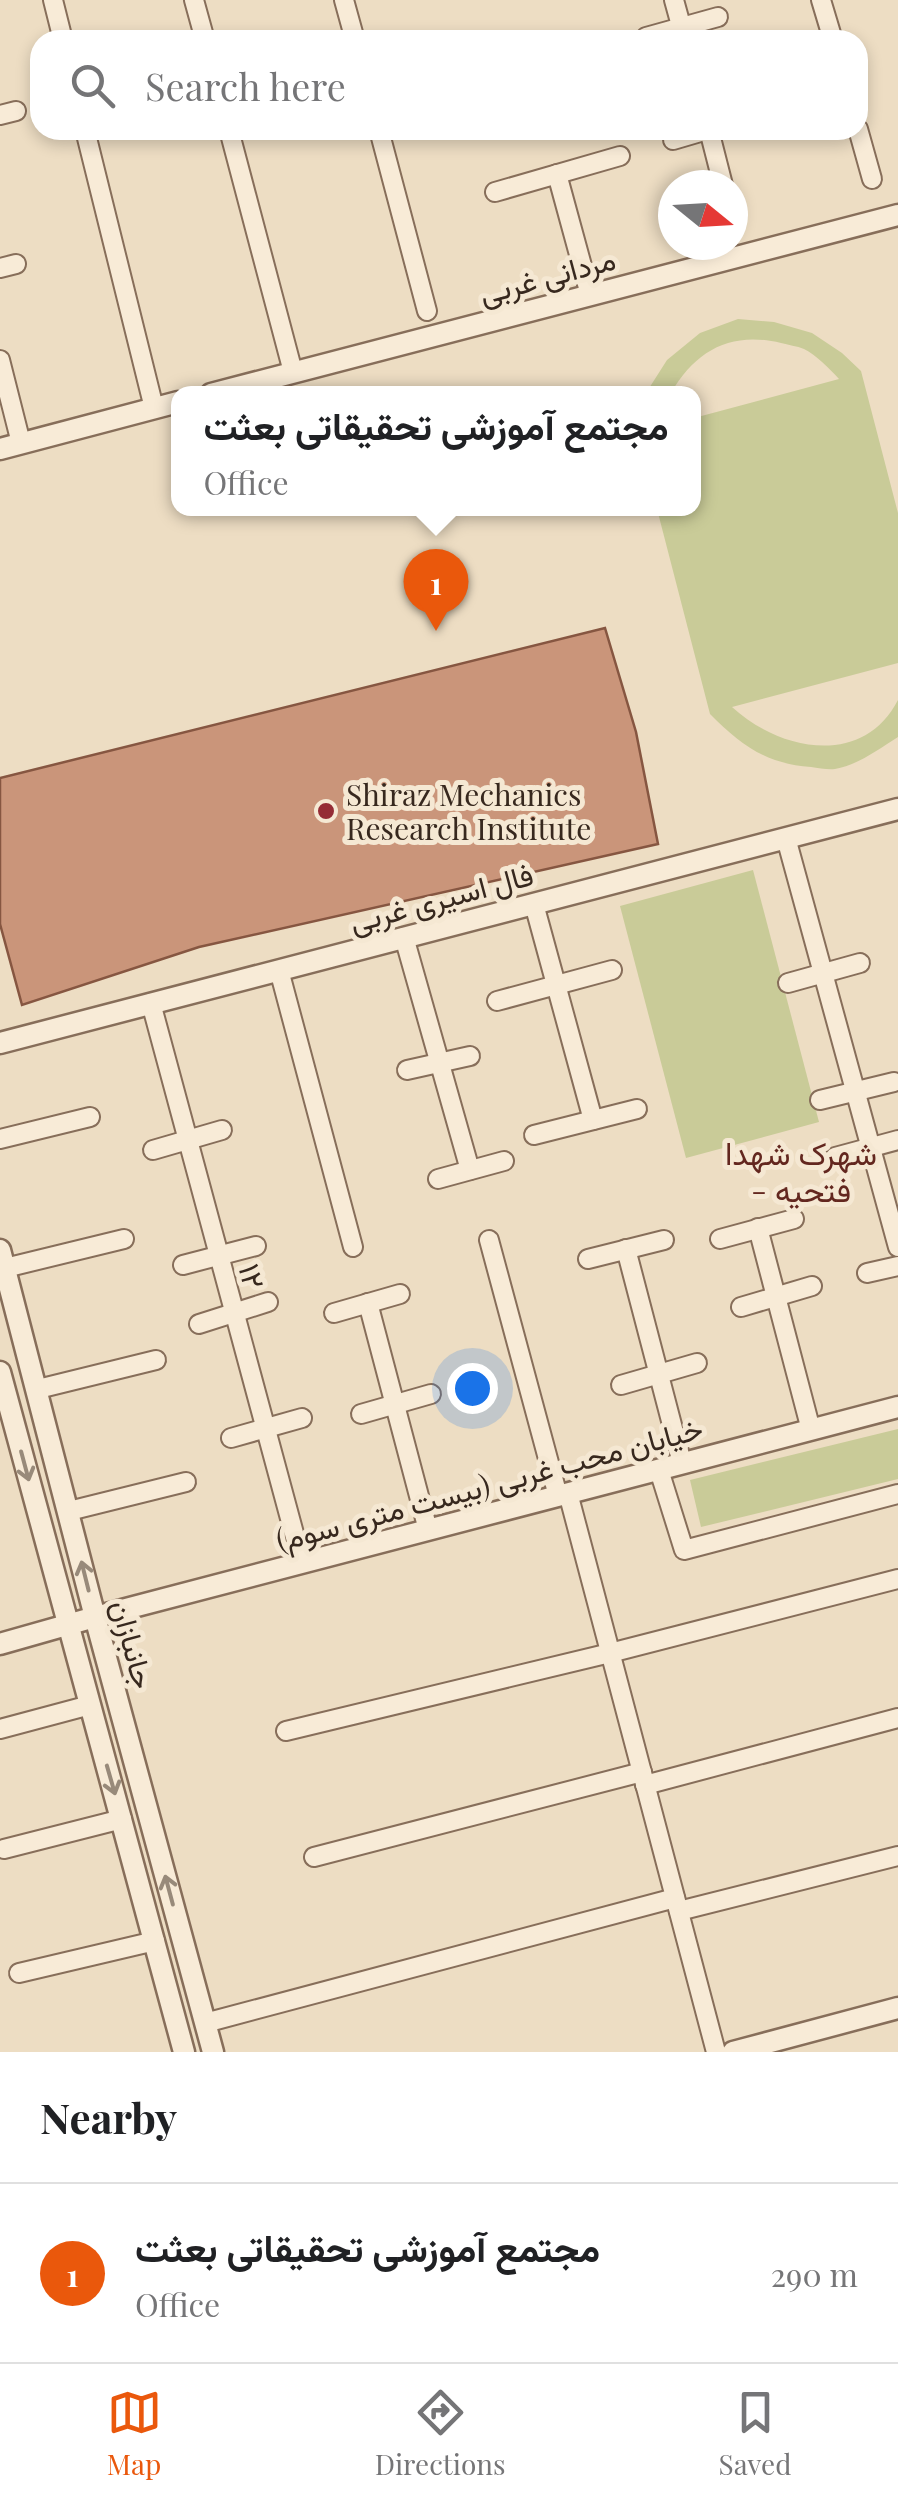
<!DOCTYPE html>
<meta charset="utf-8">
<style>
:root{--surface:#fff;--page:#f2f2f2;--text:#202124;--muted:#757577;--line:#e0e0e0;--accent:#ea580c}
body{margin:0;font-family:"Playfair Display",Vazirmatn,serif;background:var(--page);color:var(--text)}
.compass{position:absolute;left:658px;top:170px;width:90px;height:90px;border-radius:50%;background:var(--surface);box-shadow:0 5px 15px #0003;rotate:108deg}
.you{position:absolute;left:472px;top:1388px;width:35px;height:35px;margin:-25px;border:8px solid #fff;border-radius:50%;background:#1a73e8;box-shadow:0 0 0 15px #1a73e833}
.badge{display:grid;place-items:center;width:65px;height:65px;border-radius:50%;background:var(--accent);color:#fff;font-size:32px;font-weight:700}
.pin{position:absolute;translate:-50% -82px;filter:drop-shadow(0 2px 5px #0008)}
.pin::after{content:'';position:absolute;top:52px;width:35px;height:30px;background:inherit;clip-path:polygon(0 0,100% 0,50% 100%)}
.popup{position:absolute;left:171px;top:386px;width:530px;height:130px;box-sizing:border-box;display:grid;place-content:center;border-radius:20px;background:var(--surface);filter:drop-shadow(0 2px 8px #0005);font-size:32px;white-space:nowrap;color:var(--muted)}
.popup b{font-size:38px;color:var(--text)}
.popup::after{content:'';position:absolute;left:50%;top:100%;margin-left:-20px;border:20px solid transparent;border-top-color:var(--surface)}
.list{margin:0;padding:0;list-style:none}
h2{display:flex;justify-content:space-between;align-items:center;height:130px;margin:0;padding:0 40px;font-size:42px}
h2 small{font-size:32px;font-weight:400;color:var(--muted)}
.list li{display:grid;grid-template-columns:65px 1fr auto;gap:30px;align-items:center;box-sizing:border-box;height:180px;padding:0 40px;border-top:2px solid var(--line)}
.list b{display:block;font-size:38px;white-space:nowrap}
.list p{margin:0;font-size:32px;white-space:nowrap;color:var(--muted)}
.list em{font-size:32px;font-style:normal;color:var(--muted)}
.icon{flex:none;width:55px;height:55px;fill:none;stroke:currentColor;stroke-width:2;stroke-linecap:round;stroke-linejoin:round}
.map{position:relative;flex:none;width:898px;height:2052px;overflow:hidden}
.search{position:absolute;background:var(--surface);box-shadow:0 5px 15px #0003;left:30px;right:30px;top:30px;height:110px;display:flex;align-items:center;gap:25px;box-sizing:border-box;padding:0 35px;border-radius:30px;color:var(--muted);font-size:38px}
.sheet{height:310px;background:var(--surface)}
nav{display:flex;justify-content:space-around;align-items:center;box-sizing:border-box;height:140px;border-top:2px solid var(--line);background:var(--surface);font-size:28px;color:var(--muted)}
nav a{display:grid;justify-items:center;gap:5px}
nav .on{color:var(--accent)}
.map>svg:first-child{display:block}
.green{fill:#c9cb98}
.building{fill:#ca957a;stroke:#865641;stroke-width:2.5}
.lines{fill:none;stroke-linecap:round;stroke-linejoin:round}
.minor-casing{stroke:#876e5a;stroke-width:22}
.tertiary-casing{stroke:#876e5a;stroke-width:25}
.path{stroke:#876e5a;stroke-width:4;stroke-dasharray:8 5;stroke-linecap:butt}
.minor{stroke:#f8ebd7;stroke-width:18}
.tertiary{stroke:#f8ebd7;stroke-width:20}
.oneway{stroke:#988a7a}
.poi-dot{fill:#952c35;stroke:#f5e8d3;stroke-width:4}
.labels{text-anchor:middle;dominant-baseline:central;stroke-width:10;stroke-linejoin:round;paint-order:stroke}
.street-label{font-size:30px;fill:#37281e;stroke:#f5e8d3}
.poi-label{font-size:30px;fill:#37281e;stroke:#f5e8d3;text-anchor:start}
.neighbourhood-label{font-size:32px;fill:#63271f;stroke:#f5e8d3}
</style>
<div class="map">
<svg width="898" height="2052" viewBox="0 0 898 2052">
<rect width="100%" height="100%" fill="#edddc3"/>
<g class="green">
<path d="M 738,319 L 774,322 L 812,333 L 842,353 L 861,371 L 898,513 L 898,663 L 732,707 C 780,751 863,768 898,700 L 898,737 C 879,749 858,765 835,769 C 828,770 819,768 811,767 C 766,764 741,745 710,714 L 657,509 L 694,508 L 694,418 L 839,379 C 830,369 816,355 804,349 C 797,346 788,345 781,343 C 731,331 696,350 671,393 L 646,393 L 667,360 L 700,333 Z"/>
<polygon points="753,870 819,1122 686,1158 620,906"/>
<polygon points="898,1429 898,1479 701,1527 690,1480"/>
</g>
<polygon class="building" points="605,628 636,732 658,844 199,947 22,1005 0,924 0,778"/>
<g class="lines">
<g class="minor-casing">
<g id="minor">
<polyline points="53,0 63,40"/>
<polyline points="194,0 205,40"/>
<polyline points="344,0 355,40"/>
<polyline points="674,0 685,40"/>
<polyline points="821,0 833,40"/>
<polyline points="646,37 718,17"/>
<polyline points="0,115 16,111"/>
<polyline points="858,129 872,179"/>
<polyline points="85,130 154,408"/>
<polyline points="229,130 293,372"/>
<polyline points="379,130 427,311"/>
<polyline points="709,130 723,185"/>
<polyline points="673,140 707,130"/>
<polyline points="557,174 590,295"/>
<polyline points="495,192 620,156"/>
<polyline points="0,268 16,264"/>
<polyline points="0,360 21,443"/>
<polyline points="786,838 898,1247"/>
<polyline points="534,904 593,1120"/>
<polyline points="404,937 470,1170"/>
<polyline points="279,970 353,1247"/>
<polyline points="788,983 860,963"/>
<polyline points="497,1001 612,970"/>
<polyline points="151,1003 302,1563"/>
<polyline points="407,1070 470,1056"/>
<polyline points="820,1100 894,1082"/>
<polyline points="534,1135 637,1109"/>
<polyline points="0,1139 90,1117"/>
<polyline points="153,1150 222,1130"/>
<polyline points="835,1157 898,1140"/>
<polyline points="438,1179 504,1161"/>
<polyline points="758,1228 811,1430"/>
<polyline points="720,1239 794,1219"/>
<polyline points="489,1240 558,1496"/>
<polyline points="626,1249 682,1463"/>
<polyline points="588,1259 664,1240"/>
<polyline points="183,1265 256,1246"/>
<polyline points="5,1268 124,1239"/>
<polyline points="867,1273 898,1266"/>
<polyline points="368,1303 428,1530"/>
<polyline points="741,1307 812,1286"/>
<polyline points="334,1313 400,1294"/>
<polyline points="199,1324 268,1302"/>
<polyline points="621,1385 697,1363"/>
<polyline points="38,1389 156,1360"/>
<polyline points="361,1414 431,1394"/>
<polyline points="231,1438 302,1418"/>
<polyline points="659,1470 684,1550 898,1494"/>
<polyline points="568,1493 716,2052"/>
<polyline points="69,1511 186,1482"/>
<polyline points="0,1729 90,1705"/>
<polyline points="286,1731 610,1653 898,1579"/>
<polyline points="645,1785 898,1718"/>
<polyline points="4,1849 122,1819"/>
<polyline points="314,1857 642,1772"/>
<polyline points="679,1911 898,1856"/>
<polyline points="19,1973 155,1941"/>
<polyline points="205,2023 675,1898"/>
</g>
</g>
<g class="tertiary-casing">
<g id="tertiary">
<polyline points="211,394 898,215"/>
<polyline points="0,449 178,402"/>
<polyline points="0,1043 898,809"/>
<polyline points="0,1250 95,1617 213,2052"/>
<polyline points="0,1372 184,2052"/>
<polyline points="0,1644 95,1617 898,1407"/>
<polyline points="733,2052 898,2008"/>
</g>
</g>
<polyline class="path" points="733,224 736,236"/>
<use href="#minor" class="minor"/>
<use href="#tertiary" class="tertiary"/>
</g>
<defs><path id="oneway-shaft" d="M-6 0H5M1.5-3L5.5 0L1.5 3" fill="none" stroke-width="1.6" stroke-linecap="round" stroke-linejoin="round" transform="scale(2.5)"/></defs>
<g class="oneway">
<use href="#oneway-shaft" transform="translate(25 1466) rotate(75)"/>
<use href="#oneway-shaft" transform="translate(85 1576) rotate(-104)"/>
<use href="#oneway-shaft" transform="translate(111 1780) rotate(74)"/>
<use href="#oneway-shaft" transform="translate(169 1890) rotate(-105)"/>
</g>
<circle class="poi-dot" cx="326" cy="811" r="10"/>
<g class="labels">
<g class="street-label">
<text transform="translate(547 275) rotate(-15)">مردانی غربی</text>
<text transform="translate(441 897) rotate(-15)">فال اسیری غربی</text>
<text transform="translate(253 1276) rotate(75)">۱۲</text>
<text transform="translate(489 1483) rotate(-15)">خیابان محب غربی (بیست متری سوم)</text>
<text transform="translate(134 1644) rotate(75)">جانبازان</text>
</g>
<g class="poi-label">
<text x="346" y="794">Shiraz Mechanics<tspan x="346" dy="34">Research Institute</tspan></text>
</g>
<g class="neighbourhood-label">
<text x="801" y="1151">شهرک شهدا<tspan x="801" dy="37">- فتحیه</tspan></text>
</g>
</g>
</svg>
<svg class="compass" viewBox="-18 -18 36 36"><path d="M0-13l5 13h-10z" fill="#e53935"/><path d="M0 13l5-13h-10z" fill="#757577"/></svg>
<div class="you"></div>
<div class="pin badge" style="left:436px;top:631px">1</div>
<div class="popup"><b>مجتمع آموزشی تحقیقاتی بعثت</b>Office</div>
<div class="search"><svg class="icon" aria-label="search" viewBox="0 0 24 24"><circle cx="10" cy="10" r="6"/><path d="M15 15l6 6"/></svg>Search here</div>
</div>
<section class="sheet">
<h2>Nearby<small></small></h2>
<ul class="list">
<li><span class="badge">1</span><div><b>مجتمع آموزشی تحقیقاتی بعثت</b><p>Office</p></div><em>290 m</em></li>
</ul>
</section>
<nav>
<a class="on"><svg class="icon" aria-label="map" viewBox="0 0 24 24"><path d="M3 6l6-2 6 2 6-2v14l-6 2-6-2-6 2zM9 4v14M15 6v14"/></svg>Map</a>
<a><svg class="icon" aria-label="directions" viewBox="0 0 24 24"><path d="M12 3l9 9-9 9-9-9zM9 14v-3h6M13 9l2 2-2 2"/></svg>Directions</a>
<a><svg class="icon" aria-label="saved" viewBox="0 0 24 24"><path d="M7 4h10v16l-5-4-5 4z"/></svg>Saved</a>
</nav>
